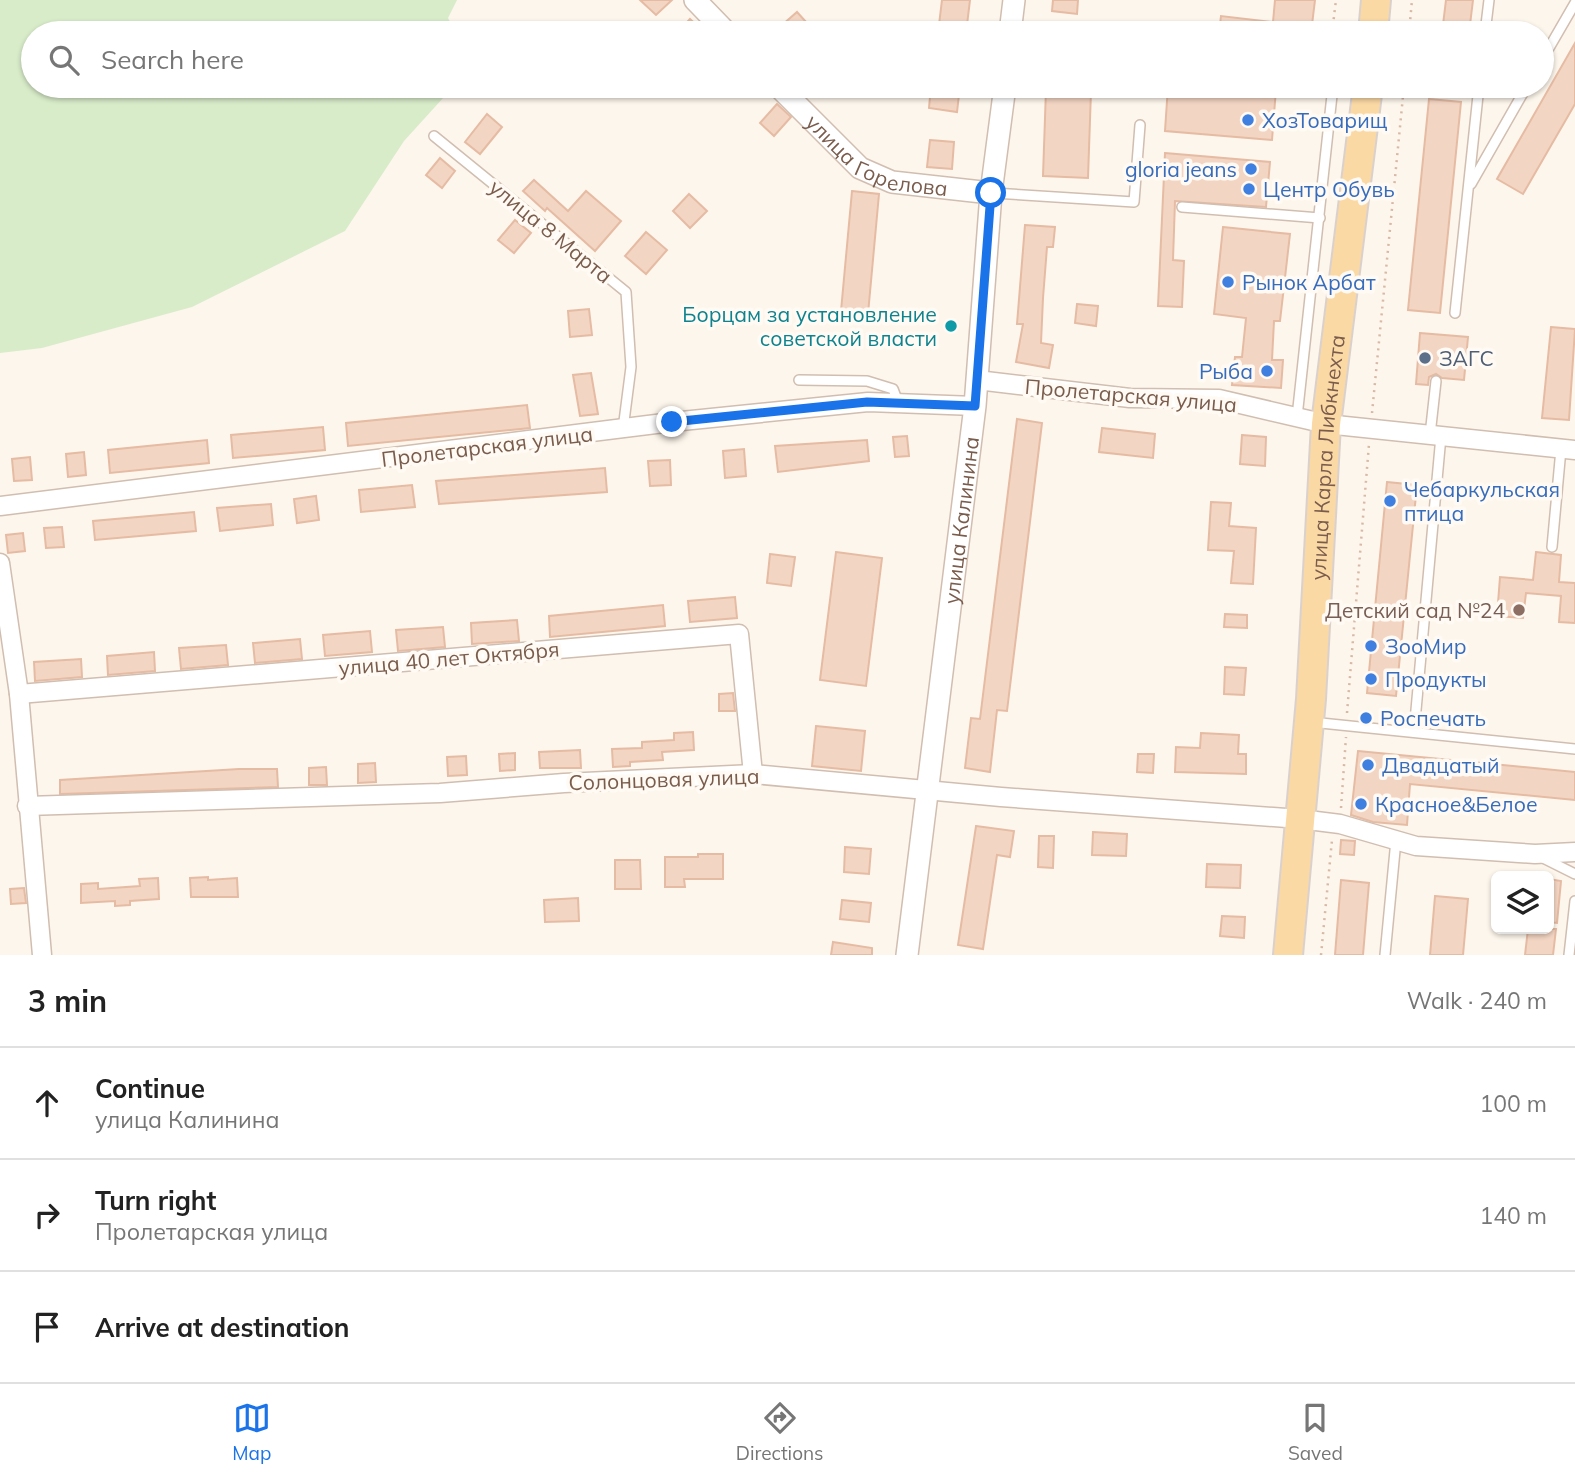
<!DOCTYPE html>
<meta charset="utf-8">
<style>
:root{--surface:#fff;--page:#f6f6f6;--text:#222;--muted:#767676;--line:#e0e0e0;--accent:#1a73e8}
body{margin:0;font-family:Mulish,sans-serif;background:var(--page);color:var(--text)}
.controls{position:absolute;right:21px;bottom:21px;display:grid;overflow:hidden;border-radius:10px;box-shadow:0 2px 5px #0004}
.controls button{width:63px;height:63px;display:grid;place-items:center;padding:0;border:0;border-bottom:2px solid var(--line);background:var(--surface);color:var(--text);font:35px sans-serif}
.stop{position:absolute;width:21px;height:21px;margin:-16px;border:5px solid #1a73e8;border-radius:50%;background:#fff}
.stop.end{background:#1a73e8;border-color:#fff;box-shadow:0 2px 7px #0008}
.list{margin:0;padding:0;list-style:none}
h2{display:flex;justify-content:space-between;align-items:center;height:91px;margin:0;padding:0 28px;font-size:30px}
h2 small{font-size:23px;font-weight:400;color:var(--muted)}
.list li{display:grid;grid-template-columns:46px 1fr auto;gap:21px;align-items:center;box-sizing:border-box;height:112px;padding:0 28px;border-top:2px solid var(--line)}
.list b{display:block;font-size:26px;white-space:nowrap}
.list p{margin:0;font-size:23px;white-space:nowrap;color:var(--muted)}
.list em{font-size:23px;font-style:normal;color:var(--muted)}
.icon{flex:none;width:38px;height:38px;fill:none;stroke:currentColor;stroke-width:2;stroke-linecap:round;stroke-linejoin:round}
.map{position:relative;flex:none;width:1575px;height:955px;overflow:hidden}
.search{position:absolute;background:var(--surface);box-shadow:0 2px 5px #0004;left:21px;right:21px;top:21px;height:77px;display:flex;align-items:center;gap:18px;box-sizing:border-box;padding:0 24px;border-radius:38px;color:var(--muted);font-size:26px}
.sheet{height:427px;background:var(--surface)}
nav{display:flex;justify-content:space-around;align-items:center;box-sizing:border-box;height:98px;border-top:2px solid var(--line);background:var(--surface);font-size:19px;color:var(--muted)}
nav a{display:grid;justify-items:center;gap:4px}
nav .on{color:var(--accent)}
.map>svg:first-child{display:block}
.green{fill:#d8ecc9}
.building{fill:#f3d5c3;stroke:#e6bba3;stroke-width:2}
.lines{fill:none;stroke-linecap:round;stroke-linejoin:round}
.service-casing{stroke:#d1beb0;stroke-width:12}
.minor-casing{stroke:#d1beb0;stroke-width:21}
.tertiary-casing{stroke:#d1beb0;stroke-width:24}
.primary-casing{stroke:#dad1cd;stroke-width:32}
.path{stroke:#d9b8a5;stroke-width:2.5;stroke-dasharray:2 5;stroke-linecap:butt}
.service{stroke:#fff;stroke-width:9}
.minor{stroke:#fff;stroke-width:18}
.tertiary{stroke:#fff;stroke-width:21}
.primary{stroke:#fbd9a5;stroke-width:28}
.route{stroke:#1a73e8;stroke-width:9}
.shop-dot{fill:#3f7fe0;stroke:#fffaf3;stroke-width:2.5}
.culture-dot{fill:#0f9aa8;stroke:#fffaf3;stroke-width:2.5}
.service-dot{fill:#5c6f8a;stroke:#fffaf3;stroke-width:2.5}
.education-dot{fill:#8d6e63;stroke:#fffaf3;stroke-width:2.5}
.labels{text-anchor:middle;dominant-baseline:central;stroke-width:7;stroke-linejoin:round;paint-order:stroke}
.shop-label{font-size:21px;fill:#366cbe;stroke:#fffaf3;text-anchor:start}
.street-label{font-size:21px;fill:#7a5c4d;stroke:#fffaf3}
.culture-label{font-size:21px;fill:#0d838f;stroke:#fffaf3;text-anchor:end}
.service-label{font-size:21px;fill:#4e5e75;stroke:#fffaf3;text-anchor:start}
.education-label{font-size:21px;fill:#785e54;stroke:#fffaf3;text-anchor:end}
</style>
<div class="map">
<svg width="1575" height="955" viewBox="0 0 1575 955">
<rect width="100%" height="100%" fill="#fdf6ec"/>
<polygon class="green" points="0,0 457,0 448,18 456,33 33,33 33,86 454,86 404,141 345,231 192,307 42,348 0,353"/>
<g class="building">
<polygon points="640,0 672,0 656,15"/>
<polygon points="942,0 970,0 966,33 938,33"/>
<polygon points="1053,0 1078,0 1077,14 1052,11"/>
<polygon points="1275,0 1315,0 1311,33 1219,33 1221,16 1273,22"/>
<polygon points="1446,0 1473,0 1469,33 1442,33"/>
<polygon points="797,12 816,33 773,33"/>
<polygon points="690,19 705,33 677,33"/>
<polygon points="1575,43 1575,104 1523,194 1497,179"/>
<polygon points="931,86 960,86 957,112 929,108"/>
<polygon points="1168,86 1276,89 1272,140 1165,131"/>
<polygon points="1046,89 1091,91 1088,178 1043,176"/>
<polygon points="1429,99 1461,102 1440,313 1408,310"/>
<polygon points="777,104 791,117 774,136 760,123"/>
<polygon points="487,114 502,127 480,154 465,142"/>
<polygon points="930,140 954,142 952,169 927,167"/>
<polygon points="1165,153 1270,162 1266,207 1175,201 1173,260 1184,261 1182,307 1158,306"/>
<polygon points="440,158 455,171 442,188 426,175"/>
<polygon points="534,180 568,211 586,191 621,221 595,251 547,208 545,211 523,191"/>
<polygon points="852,191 879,194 868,314 841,311"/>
<polygon points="689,194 707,211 690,228 673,211"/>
<polygon points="515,220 531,233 514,253 498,240"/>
<polygon points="1025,225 1055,227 1053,247 1047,247 1043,298 1041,343 1053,345 1049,368 1016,362 1023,324 1017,324"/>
<polygon points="1223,227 1290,234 1280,321 1274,321 1272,360 1283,360 1281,388 1232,385 1235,357 1242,357 1246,318 1214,314"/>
<polygon points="646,232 667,250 646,274 625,256"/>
<polygon points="1077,304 1098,306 1096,326 1075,323"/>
<polygon points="589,309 592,335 570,337 568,311"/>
<polygon points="1551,327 1575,329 1569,420 1542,418"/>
<polygon points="1420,333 1468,337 1464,380 1442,378 1436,374 1429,377 1428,385 1416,384"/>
<polygon points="591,373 598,414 580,416 573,375"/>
<polygon points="527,405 530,428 348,446 346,423"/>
<polygon points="1017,419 1042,423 1007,711 997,710 990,772 965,768 971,718 980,719"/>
<polygon points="323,427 325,450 233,458 231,435"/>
<polygon points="1102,428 1155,434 1153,458 1099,452"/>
<polygon points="1242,435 1266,437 1265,466 1240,464"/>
<polygon points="907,436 909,456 895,457 893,437"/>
<polygon points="207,440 209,463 110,473 108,450"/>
<polygon points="867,440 869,461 778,472 775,446"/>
<polygon points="744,449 746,476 725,478 723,451"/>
<polygon points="84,452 86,475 68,477 66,454"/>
<polygon points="30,457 32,480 14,481 12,459"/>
<polygon points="670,460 671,485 650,486 648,461"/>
<polygon points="605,468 607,492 439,504 436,481"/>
<polygon points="1387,482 1417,485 1396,696 1367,693"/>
<polygon points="412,485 415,507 361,512 359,490"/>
<polygon points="316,496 319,520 297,523 294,499"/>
<polygon points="1211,502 1231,503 1229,526 1256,528 1253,584 1231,583 1234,551 1208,550"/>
<polygon points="271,504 273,525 220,531 217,508"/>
<polygon points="194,512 196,531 95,540 93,521"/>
<polygon points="62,527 64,547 46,548 44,528"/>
<polygon points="23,533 25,551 8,553 6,535"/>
<polygon points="836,552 882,558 866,686 820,680"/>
<polygon points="1536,552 1561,555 1559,582 1575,583 1575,623 1559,622 1561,596 1526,593 1523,618 1497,616 1500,577 1533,580"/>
<polygon points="770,554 795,557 791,586 767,583"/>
<polygon points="735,597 737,618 690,622 688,601"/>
<polygon points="663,605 665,626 550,637 549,616"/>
<polygon points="1225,614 1247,615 1247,628 1224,627"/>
<polygon points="517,620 519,641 472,644 471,623"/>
<polygon points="443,627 445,647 398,651 396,630"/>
<polygon points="370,631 372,652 325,656 323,635"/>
<polygon points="300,639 302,659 255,663 253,643"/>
<polygon points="226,645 228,665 181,669 179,648"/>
<polygon points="154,652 155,671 108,675 107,656"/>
<polygon points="81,659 82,677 35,681 34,662"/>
<polygon points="1225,667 1246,668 1244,695 1224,694"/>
<polygon points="733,693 735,711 719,711 719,694"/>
<polygon points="816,726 865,731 861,771 812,766"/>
<polygon points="693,732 694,750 662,752 663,760 630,762 630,766 613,767 612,749 642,748 642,742 674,740 674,733"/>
<polygon points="1201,733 1239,735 1238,754 1246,754 1246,774 1175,772 1176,747 1200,748"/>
<polygon points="580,750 581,768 540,768 539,752"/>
<polygon points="1358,751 1575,772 1575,800 1410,784 1407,825 1373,822 1351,815"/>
<polygon points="515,753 515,770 500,771 499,754"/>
<polygon points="1138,754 1154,754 1153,773 1137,772"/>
<polygon points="466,756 467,775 448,776 447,757"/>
<polygon points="375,763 376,782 358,783 358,764"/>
<polygon points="326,767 327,785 309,785 309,768"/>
<polygon points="239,769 277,769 278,787 60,794 60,780"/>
<polygon points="976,826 1014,831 1010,857 997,855 983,949 958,945"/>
<polygon points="1093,832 1127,834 1126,856 1092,855"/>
<polygon points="1039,836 1054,836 1053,868 1038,867"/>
<polygon points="1341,840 1355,841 1354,855 1340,854"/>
<polygon points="845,847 871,849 869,874 844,872"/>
<polygon points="698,854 723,854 723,879 684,879 685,887 665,887 665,857 698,857"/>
<polygon points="615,860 640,860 641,889 615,889"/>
<polygon points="1207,864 1241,865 1240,888 1206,887"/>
<polygon points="208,877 208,880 237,878 238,897 191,897 190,878"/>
<polygon points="158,878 159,899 130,901 130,905 115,906 115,901 81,903 81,884 98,883 98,889 140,886 139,879"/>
<polygon points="1549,879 1561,881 1557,923 1549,922"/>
<polygon points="1341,880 1369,883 1363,955 1335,955"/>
<polygon points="24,888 26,903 11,904 10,889"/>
<polygon points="1435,896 1468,899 1463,955 1430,955"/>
<polygon points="578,898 579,921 545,922 544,900"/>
<polygon points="842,900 871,903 869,922 840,919"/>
<polygon points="1222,916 1245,917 1244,938 1220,936"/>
<polygon points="1528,929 1556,929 1553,955 1525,955"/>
<polygon points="833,942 872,948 872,955 831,955"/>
</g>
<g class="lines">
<g class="service-casing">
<g id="service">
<polyline points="1485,33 1489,0"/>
<polyline points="1542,60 1575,3"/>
<polyline points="434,136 626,292 631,367 623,429"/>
<polyline points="1471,184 1527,86"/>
<polyline points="993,193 1134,202 1140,125"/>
<polyline points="1182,207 1320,218"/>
<polyline points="1455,313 1479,86"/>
<polyline points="799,380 867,381 893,389 898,402"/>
<polyline points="1297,417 1333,86"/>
<polyline points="1430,435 1436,381"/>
<polyline points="1552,547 1561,449"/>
<polyline points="1311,722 1575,749"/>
<polyline points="1414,732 1441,436"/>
<polyline points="1543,858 1575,874"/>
<polyline points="1385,955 1396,840"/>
<polyline points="1569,955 1575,901"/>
</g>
</g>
<g class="minor-casing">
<g id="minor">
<polyline points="977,380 1130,398 1219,399 1326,424 1575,450"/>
<polyline points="0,506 672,422 868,402 975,406"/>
<polyline points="0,563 19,694 42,955"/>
<polyline points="19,694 739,634 753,774"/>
<polyline points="27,806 440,793 564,783 753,774 1001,797 1300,819 1340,824 1416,846 1535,854 1575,852"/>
</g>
</g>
<g class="tertiary-casing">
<g id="tertiary">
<polyline points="695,0 727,33"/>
<polyline points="1010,33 1014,0"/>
<path id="s1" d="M 778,86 L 860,168 L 892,182 L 991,193"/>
<path id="s2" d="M 907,955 L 975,406 L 991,193 L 1005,86"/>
</g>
</g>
<g class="primary-casing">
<g id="primary">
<polyline points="1373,33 1376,0"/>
<path id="s3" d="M 1288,955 L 1311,699 L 1326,424 L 1368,86"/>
</g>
</g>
<g class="path">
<polyline points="1332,33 1336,0"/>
<polyline points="1409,33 1412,0"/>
<polyline points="1372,413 1404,86"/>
<polyline points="1347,713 1369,444"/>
<polyline points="1341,808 1346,737"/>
<polyline points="1321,955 1332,840"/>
</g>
<use href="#service" class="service"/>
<use href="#minor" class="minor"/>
<use href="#tertiary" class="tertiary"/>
<use href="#primary" class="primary"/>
</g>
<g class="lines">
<polyline class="route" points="672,422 867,402 975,406 991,193"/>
</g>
<g class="shop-dot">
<circle cx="1248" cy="120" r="7"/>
<circle cx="1251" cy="169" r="7"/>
<circle cx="1249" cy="189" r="7"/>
<circle cx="1228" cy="282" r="7"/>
<circle cx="1267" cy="371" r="7"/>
<circle cx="1390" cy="501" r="7"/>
<circle cx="1371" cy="646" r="7"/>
<circle cx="1371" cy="679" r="7"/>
<circle cx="1366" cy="718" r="7"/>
<circle cx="1368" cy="765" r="7"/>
<circle cx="1361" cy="804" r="7"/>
</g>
<circle class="culture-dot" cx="951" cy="326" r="7"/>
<circle class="service-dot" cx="1425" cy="358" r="7"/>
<circle class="education-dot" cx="1519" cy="610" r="7"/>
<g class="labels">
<g class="shop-label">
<text x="1262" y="120">ХозТоварищ</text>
<text x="1237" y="169" text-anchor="end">gloria jeans</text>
<text x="1263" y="189">Центр Обувь</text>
<text x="1242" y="282">Рынок Арбат</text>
<text x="1253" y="371" text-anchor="end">Рыба</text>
<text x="1404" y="489">Чебаркульская<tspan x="1404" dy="24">птица</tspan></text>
<text x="1385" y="646">ЗооМир</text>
<text x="1385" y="679">Продукты</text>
<text x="1380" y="718">Роспечать</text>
<text x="1382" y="765">Двадцатый</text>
<text x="1375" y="804">Красное&amp;Белое</text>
</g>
<g class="street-label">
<text stroke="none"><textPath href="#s1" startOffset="126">улица Горелова</textPath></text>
<text transform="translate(551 231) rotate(39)">улица 8 Марта</text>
<text transform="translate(1131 395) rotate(5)">Пролетарская улица</text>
<text transform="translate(487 446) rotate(-7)">Пролетарская улица</text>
<text stroke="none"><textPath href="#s3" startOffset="499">улица Карла Либкнехта</textPath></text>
<text stroke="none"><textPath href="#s2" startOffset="438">улица Калинина</textPath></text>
<text transform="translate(449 658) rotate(-5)">улица 40 лет Октября</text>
<text transform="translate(664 779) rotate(-2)">Солонцовая улица</text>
</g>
<g class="culture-label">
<text x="937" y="314">Борцам за установление<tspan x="937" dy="24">советской власти</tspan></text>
</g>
<g class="service-label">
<text x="1439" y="358">ЗАГС</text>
</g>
<g class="education-label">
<text x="1505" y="610">Детский сад №24</text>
</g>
</g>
</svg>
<div class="controls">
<button><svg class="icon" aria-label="layers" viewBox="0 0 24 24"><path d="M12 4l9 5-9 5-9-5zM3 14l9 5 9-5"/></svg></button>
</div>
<div class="stop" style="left:991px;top:193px"></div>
<div class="stop end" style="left:672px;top:422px"></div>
<div class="search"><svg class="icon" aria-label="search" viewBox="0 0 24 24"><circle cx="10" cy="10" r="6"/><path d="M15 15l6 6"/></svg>Search here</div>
</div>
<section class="sheet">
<h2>3 min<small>Walk · 240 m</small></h2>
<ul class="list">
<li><svg class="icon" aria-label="ahead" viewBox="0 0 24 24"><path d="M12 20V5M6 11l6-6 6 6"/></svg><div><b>Continue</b><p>улица Калинина</p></div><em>100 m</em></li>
<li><svg class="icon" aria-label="right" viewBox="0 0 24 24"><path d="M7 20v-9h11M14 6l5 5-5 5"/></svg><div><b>Turn right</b><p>Пролетарская улица</p></div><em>140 m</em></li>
<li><svg class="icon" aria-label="arrive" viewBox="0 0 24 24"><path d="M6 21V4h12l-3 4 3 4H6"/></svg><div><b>Arrive at destination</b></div></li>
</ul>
</section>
<nav>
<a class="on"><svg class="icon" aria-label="map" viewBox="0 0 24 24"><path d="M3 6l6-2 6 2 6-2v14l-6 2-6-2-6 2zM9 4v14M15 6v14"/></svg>Map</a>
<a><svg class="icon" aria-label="directions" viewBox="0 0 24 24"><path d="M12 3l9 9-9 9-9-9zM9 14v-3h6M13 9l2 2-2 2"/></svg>Directions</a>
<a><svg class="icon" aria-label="saved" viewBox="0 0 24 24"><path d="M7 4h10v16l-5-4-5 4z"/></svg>Saved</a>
</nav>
